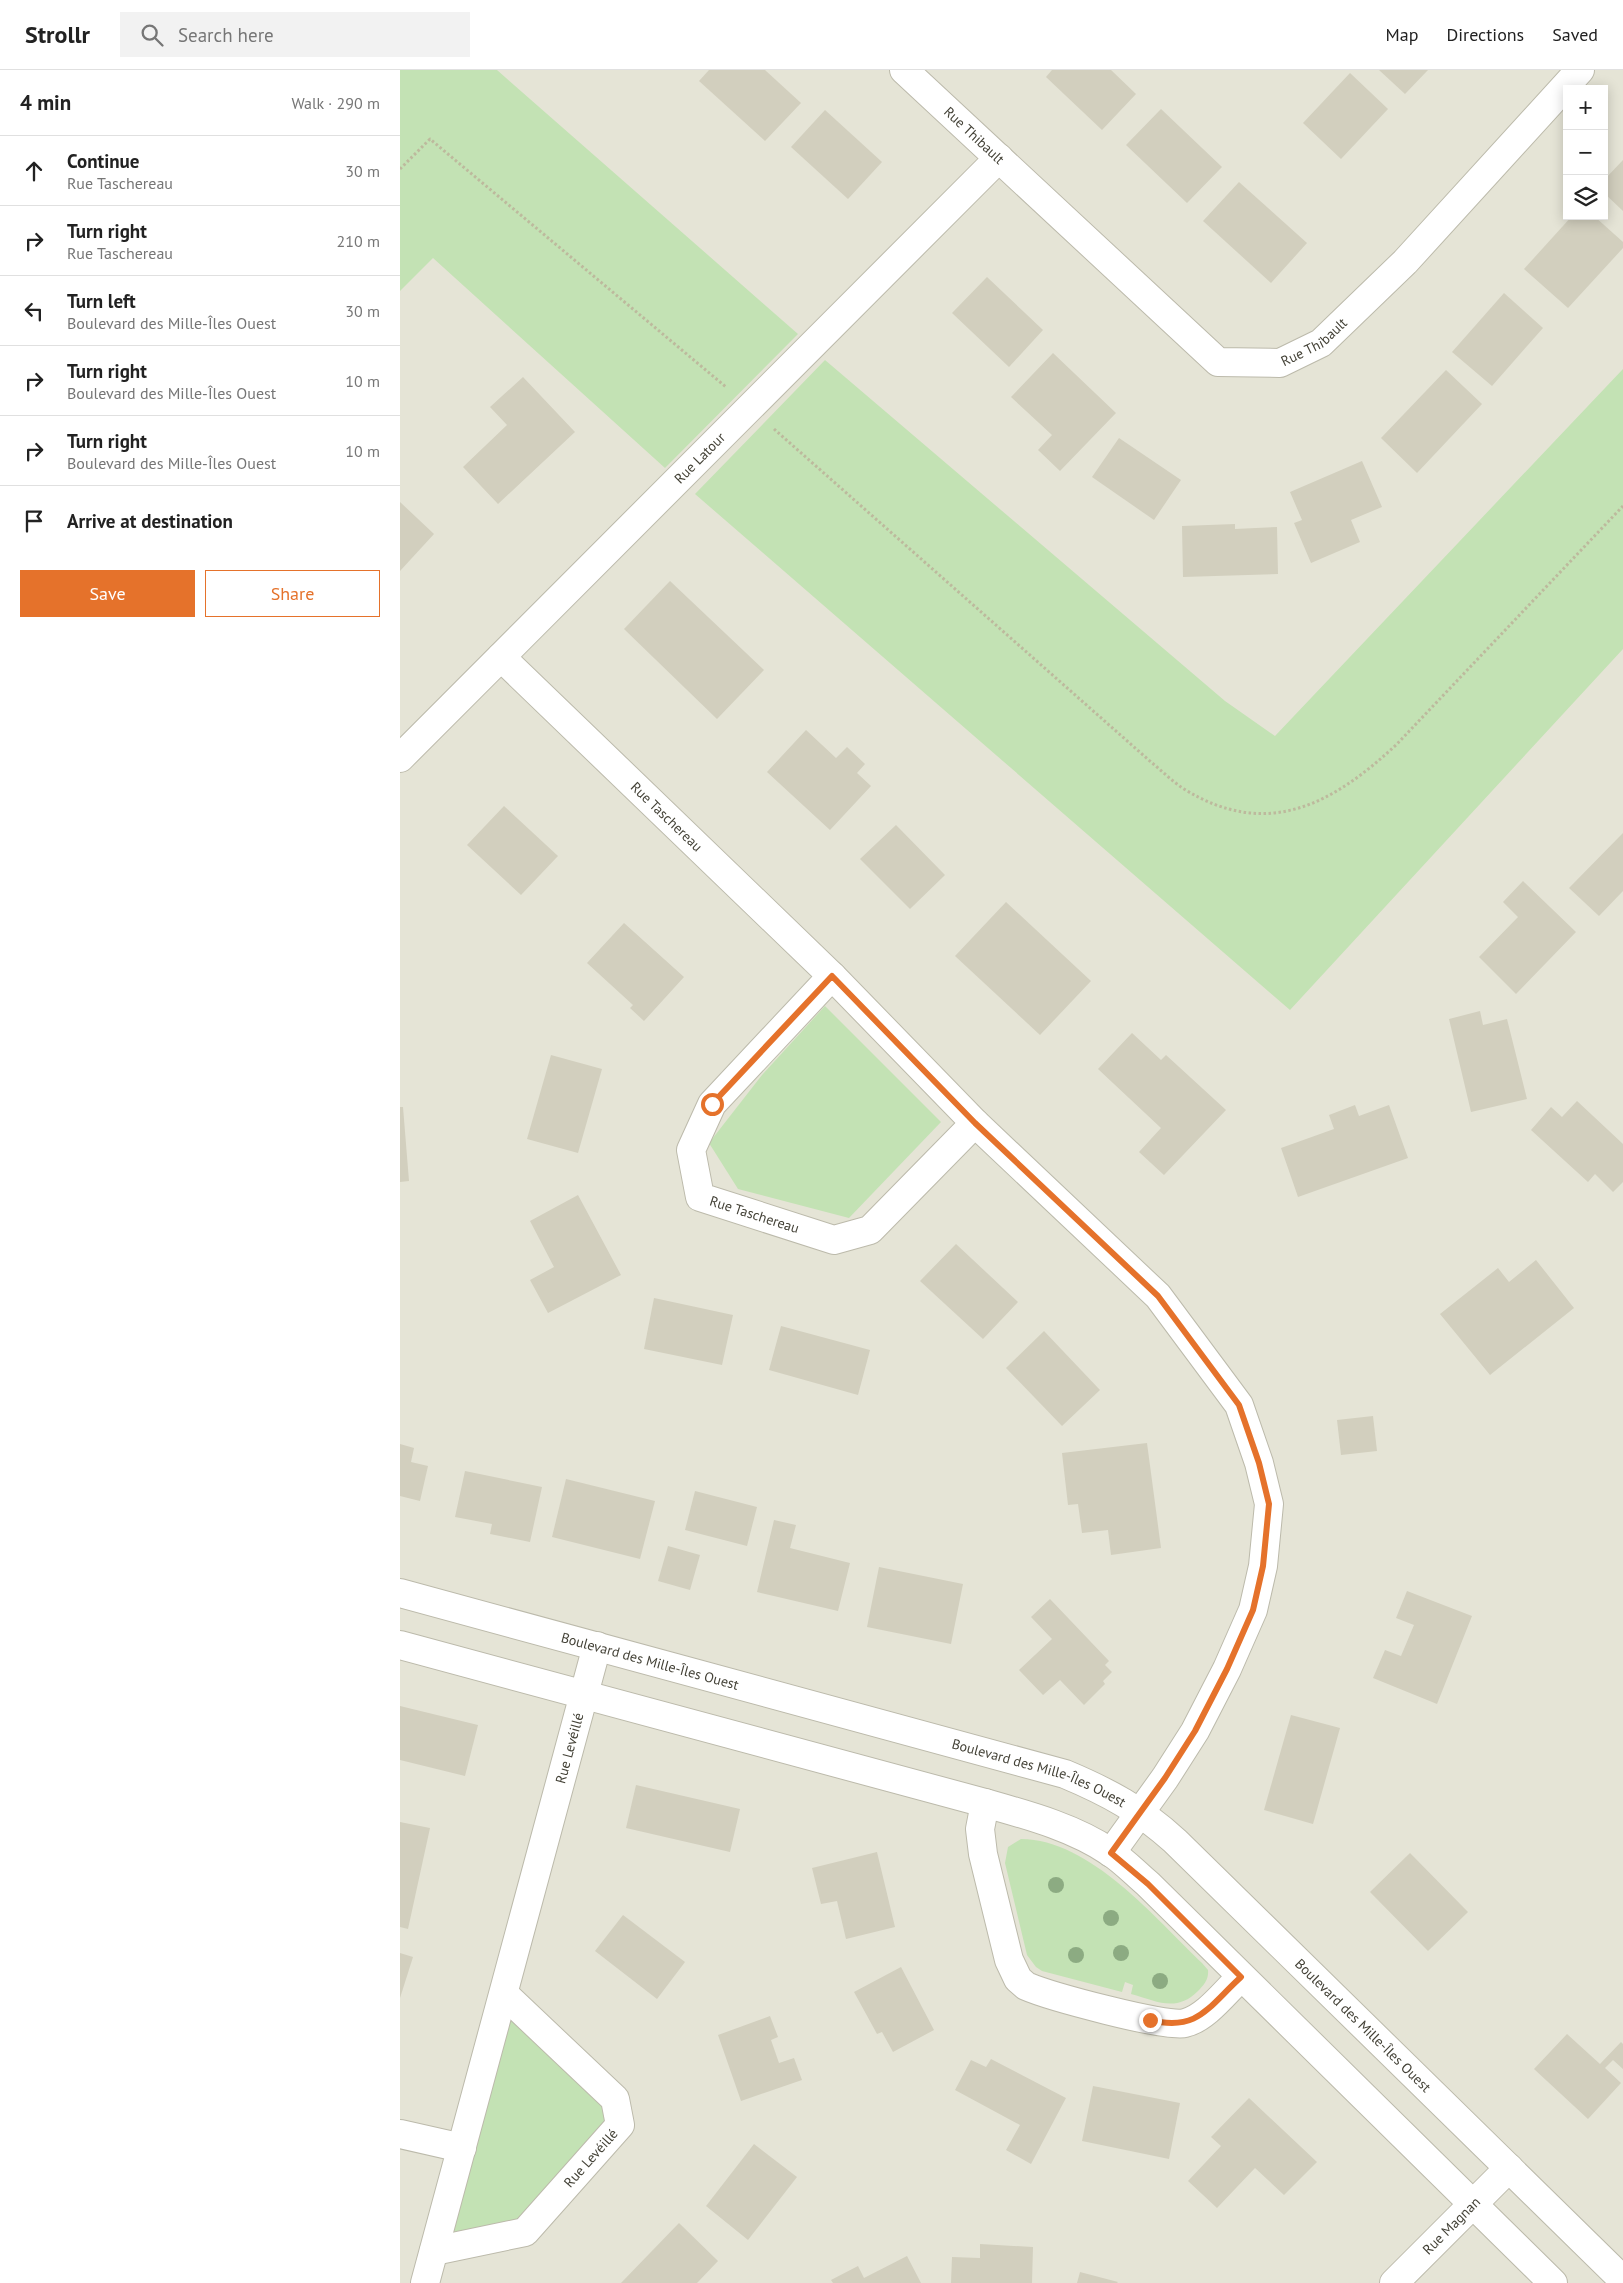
<!DOCTYPE html>
<meta charset="utf-8">
<style>
:root{--surface:#fff;--page:#f2f2f2;--text:#222;--muted:#767676;--line:#e0e0e0;--accent:#e5722b}
body{margin:0;font-family:"PT Sans",sans-serif;background:var(--page);color:var(--text)}
.controls{position:absolute;right:15px;top:15px;display:grid;overflow:hidden;border-radius:0px;box-shadow:0 2px 12px #0003}
.controls button{width:45px;height:45px;display:grid;place-items:center;padding:0;border:0;border-bottom:1px solid var(--line);background:var(--surface);color:var(--text);font:25px sans-serif}
.stop{position:absolute;width:15px;height:15px;margin:-11px;border:4px solid #e5722b;border-radius:50%;background:#fff}
.stop.end{background:#e5722b;border-color:#fff;box-shadow:0 1px 5px #0008}
.list{margin:0;padding:0;list-style:none}
h2{display:flex;justify-content:space-between;align-items:center;height:65px;margin:0;padding:0 20px;font-size:21px}
h2 small{font-size:16px;font-weight:400;color:var(--muted)}
.list li{display:grid;grid-template-columns:32px 1fr auto;gap:15px;align-items:center;box-sizing:border-box;height:70px;padding:0 20px;border-top:1px solid var(--line)}
.list b{display:block;font-size:19px;white-space:nowrap}
.list p{margin:0;font-size:16px;white-space:nowrap;color:var(--muted)}
.list em{font-size:16px;font-style:normal;color:var(--muted)}
.actions{display:flex;gap:10px;padding:15px 20px}
.actions a{flex:1;padding:11px 0;border:1px solid var(--accent);border-radius:0px;text-align:center;font-size:18px;color:var(--accent)}
.actions .main{background:var(--accent);color:#fff}
.icon{flex:none;width:28px;height:28px;fill:none;stroke:currentColor;stroke-width:2;stroke-linecap:round;stroke-linejoin:round}
.map{position:relative;flex:none;width:1223px;height:2213px;overflow:hidden}
header{display:flex;align-items:center;gap:30px;box-sizing:border-box;height:70px;padding:0 25px;background:var(--surface);border-bottom:1px solid var(--line)}
header strong{font-size:24px}
nav{display:flex;gap:28px;margin-inline-start:auto;font-size:18px}
.search{width:350px;height:45px;background:var(--page);display:flex;align-items:center;gap:12px;box-sizing:border-box;padding:0 18px;border-radius:0px;color:var(--muted);font-size:19px}
main{display:flex}
aside{flex:1;background:var(--surface)}
.map>svg:first-child{display:block}
.residential{fill:#e5e4d6;fill-rule:evenodd}
.green{fill:#c3e2b4}
.building{fill:#d2cfbe}
.lines{fill:none;stroke-linecap:round;stroke-linejoin:round}
.minor-casing{stroke:#bcbaab;stroke-width:30}
.path{stroke:#bdb99d;stroke-width:3;stroke-dasharray:2.5 2.5;stroke-linecap:butt}
.minor{stroke:#fff;stroke-width:28}
.tree{fill:#8cab82}
.route{stroke:#e5722b;stroke-width:6}
.labels{text-anchor:middle;dominant-baseline:central;stroke-width:4;stroke-linejoin:round;paint-order:stroke}
.street-label{font-size:14px;fill:#444237;stroke:#fff}
</style>
<header>
<strong>Strollr</strong>
<div class="search"><svg class="icon" aria-label="search" viewBox="0 0 24 24"><circle cx="10" cy="10" r="6"/><path d="M15 15l6 6"/></svg>Search here</div>
<nav><a>Map</a><a>Directions</a><a>Saved</a></nav>
</header>
<main>
<aside>
<h2>4 min<small>Walk · 290 m</small></h2>
<ul class="list">
<li><svg class="icon" aria-label="ahead" viewBox="0 0 24 24"><path d="M12 20V5M6 11l6-6 6 6"/></svg><div><b>Continue</b><p>Rue Taschereau</p></div><em>30 m</em></li>
<li><svg class="icon" aria-label="right" viewBox="0 0 24 24"><path d="M7 20v-9h11M14 6l5 5-5 5"/></svg><div><b>Turn right</b><p>Rue Taschereau</p></div><em>210 m</em></li>
<li><svg class="icon" aria-label="left" viewBox="0 0 24 24"><path d="M17 20v-9H6M10 6l-5 5 5 5"/></svg><div><b>Turn left</b><p>Boulevard des Mille-Îles Ouest</p></div><em>30 m</em></li>
<li><svg class="icon" aria-label="right" viewBox="0 0 24 24"><path d="M7 20v-9h11M14 6l5 5-5 5"/></svg><div><b>Turn right</b><p>Boulevard des Mille-Îles Ouest</p></div><em>10 m</em></li>
<li><svg class="icon" aria-label="right" viewBox="0 0 24 24"><path d="M7 20v-9h11M14 6l5 5-5 5"/></svg><div><b>Turn right</b><p>Boulevard des Mille-Îles Ouest</p></div><em>10 m</em></li>
<li><svg class="icon" aria-label="arrive" viewBox="0 0 24 24"><path d="M6 21V4h12l-3 4 3 4H6"/></svg><div><b>Arrive at destination</b></div></li>
</ul>
<div class="actions"><a class="main">Save</a><a>Share</a></div>
</aside>
<div class="map">
<svg width="1223" height="2213" viewBox="0 0 1223 2213">
<rect width="100%" height="100%" fill="#f2f1e7"/>
<path class="residential" d="M 0,0 L 1223,0 L 1223,2213 L 0,2213 ZM 1167,19 L 1204,19 L 1204,146 L 1167,146 Z"/>
<g class="green">
<polygon points="0,0 97,0 398,264 265,398 33,188 0,221"/>
<polygon points="425,290 825,631 875,666 1223,299 1223,579 890,940 295,424"/>
<polygon points="425,936 541,1052 449,1148 338,1119 309,1073 362,1005"/>
<path d="M 621,1769 C 690,1769 756,1849 802,1893 L 808,1900 C 809,1909 804,1915 798,1921 C 776,1943 757,1931 731,1924 L 733,1915 L 725,1912 L 722,1922 L 642,1901 L 636,1897 L 627,1885 L 605,1793 L 608,1777 Z"/>
<polygon points="107,1936 210,2030 213,2051 125,2154 43,2175"/>
</g>
<g class="building">
<polygon points="309,0 365,0 401,33 365,71 299,11"/>
<polygon points="652,0 711,0 736,24 702,60 646,7"/>
<polygon points="979,0 1028,0 1005,24"/>
<polygon points="950,3 988,39 941,89 903,53"/>
<polygon points="761,39 822,97 787,133 726,75"/>
<polygon points="425,40 482,92 448,129 391,77"/>
<polygon points="1223,90 1223,141 1204,123 1204,110"/>
<polygon points="839,112 907,173 871,213 803,151"/>
<polygon points="1172,146 1194,146 1223,172 1223,178 1168,238 1124,199"/>
<polygon points="587,207 643,260 609,297 552,243"/>
<polygon points="1104,223 1143,258 1092,316 1052,282"/>
<polygon points="653,283 716,343 660,401 638,380 652,365 611,327"/>
<polygon points="1046,300 1082,334 1017,403 981,368"/>
<polygon points="123,307 175,362 98,434 63,397 107,355 90,337"/>
<polygon points="719,368 781,410 754,450 692,407"/>
<polygon points="962,391 982,437 951,450 960,472 911,493 894,453 902,450 890,422"/>
<polygon points="0,432 34,464 0,501"/>
<polygon points="835,454 835,459 877,457 878,504 783,507 782,456"/>
<polygon points="270,511 364,600 317,649 224,559"/>
<polygon points="406,660 436,688 447,677 465,694 457,703 471,716 430,760 367,702"/>
<polygon points="104,736 158,786 121,825 67,775"/>
<polygon points="496,755 545,805 510,839 460,789"/>
<polygon points="1223,763 1223,821 1199,846 1169,818"/>
<polygon points="1123,811 1176,862 1116,924 1079,887 1118,847 1103,832"/>
<polygon points="606,832 691,911 640,965 555,886"/>
<polygon points="224,853 284,907 244,951 230,938 233,935 187,893"/>
<polygon points="1080,941 1083,955 1107,949 1127,1029 1071,1042 1049,949"/>
<polygon points="732,963 761,990 766,985 826,1040 764,1105 739,1082 761,1058 698,999"/>
<polygon points="151,985 202,999 178,1083 127,1069"/>
<polygon points="1177,1031 1223,1074 1223,1112 1213,1122 1195,1104 1188,1112 1131,1060 1151,1037 1162,1047"/>
<polygon points="955,1035 959,1046 989,1035 1008,1088 898,1127 881,1078 934,1059 929,1045"/>
<polygon points="0,1037 3,1037 9,1111 0,1112"/>
<polygon points="178,1125 221,1205 148,1243 130,1210 154,1197 130,1151"/>
<polygon points="556,1174 618,1232 583,1269 520,1211"/>
<polygon points="1136,1190 1174,1238 1090,1305 1040,1244 1098,1198 1109,1212"/>
<polygon points="254,1228 333,1245 322,1295 244,1279"/>
<polygon points="381,1256 470,1280 458,1325 369,1300"/>
<polygon points="644,1261 700,1320 662,1356 606,1298"/>
<polygon points="973,1346 977,1381 941,1385 937,1350"/>
<polygon points="747,1373 761,1478 711,1485 708,1460 682,1463 678,1434 668,1435 662,1383"/>
<polygon points="0,1374 14,1378 11,1392 28,1396 20,1431 0,1426"/>
<polygon points="65,1401 142,1417 130,1472 90,1464 92,1454 55,1447"/>
<polygon points="166,1409 255,1431 240,1489 152,1467"/>
<polygon points="295,1421 357,1437 347,1476 285,1460"/>
<polygon points="374,1450 396,1455 390,1478 450,1493 438,1541 357,1522"/>
<polygon points="268,1476 300,1485 290,1520 258,1511"/>
<polygon points="479,1497 563,1514 551,1574 467,1557"/>
<polygon points="1007,1521 1072,1546 1037,1634 973,1608 985,1580 1001,1586 1014,1555 996,1548"/>
<polygon points="650,1529 709,1591 705,1595 712,1602 703,1611 705,1614 684,1635 660,1610 643,1625 619,1600 652,1569 631,1547"/>
<polygon points="0,1636 78,1655 65,1706 0,1690"/>
<polygon points="891,1645 940,1658 913,1754 864,1740"/>
<polygon points="236,1715 340,1739 330,1782 226,1758"/>
<polygon points="0,1752 30,1758 8,1859 0,1857"/>
<polygon points="477,1782 495,1857 446,1869 437,1831 421,1834 412,1798"/>
<polygon points="1010,1783 1068,1842 1028,1881 970,1822"/>
<polygon points="223,1845 285,1892 257,1929 195,1881"/>
<polygon points="0,1883 13,1887 0,1928"/>
<polygon points="501,1897 534,1960 493,1982 482,1962 477,1964 454,1922"/>
<polygon points="370,1946 378,1967 371,1970 379,1993 394,1988 402,2010 341,2031 318,1965"/>
<polygon points="1167,1964 1200,1994 1221,1972 1223,1974 1223,1999 1213,1990 1205,1998 1221,2013 1188,2049 1134,1999"/>
<polygon points="591,1989 666,2028 631,2094 606,2080 620,2055 555,2020 571,1990 586,1997"/>
<polygon points="693,2016 780,2033 769,2089 682,2071"/>
<polygon points="849,2028 917,2092 884,2125 855,2098 817,2138 788,2111 821,2076 811,2067"/>
<polygon points="354,2074 397,2107 348,2170 306,2136"/>
<polygon points="279,2153 318,2191 297,2213 221,2213"/>
<polygon points="580,2174 633,2177 632,2213 551,2213 552,2187 580,2188"/>
<polygon points="507,2186 521,2213 433,2213 431,2210 458,2196 464,2208"/>
<polygon points="680,2202 718,2212 717,2213 677,2213"/>
</g>
<g class="lines">
<g class="minor-casing">
<g id="minor">
<path id="s1" d="M 504,0 L 818,292 L 880,293 L 921,273 L 1005,192 L 1180,0"/>
<path id="s2" d="M 101,587 L 432,906 L 575,1053 L 758,1226 L 839,1335 L 859,1393 L 869,1434 L 863,1496 L 853,1540 L 827,1599 L 795,1661 L 765,1708 L 711,1783"/>
<path id="s3" d="M 0,688 L 599,88"/>
<path id="s4" d="M 432,906 L 312,1034 L 291,1080 L 300,1127 L 434,1170 L 470,1160 L 575,1053"/>
<path id="s5" d="M 0,1523 L 665,1704 C 708,1722 741,1740 775,1771 L 1223,2210"/>
<path d="M 0,1575 L 585,1733 C 627,1745 673,1757 710,1782 C 724,1791 736,1804 748,1814 L 1153,2213"/>
<path d="M 585,1733 L 580,1759 L 583,1784 L 609,1890 L 618,1909 L 626,1916 C 649,1926 766,1958 785,1953 C 806,1948 825,1922 841,1907"/>
<polyline points="0,2064 62,2078"/>
<path id="s6" d="M 34,2181 L 125,2162 L 220,2055 L 215,2029 L 104,1924"/>
<path id="s7" d="M 25,2213 L 197,1576"/>
<path id="s8" d="M 994,2213 L 1109,2098"/>
</g>
</g>
<g class="path">
<polyline points="0,99 30,69 326,317"/>
<path d="M 374,359 L 751,692 C 762,701 773,712 784,719 C 868,771 934,733 997,674 L 1223,436"/>
</g>
<use href="#minor" class="minor"/>
</g>
<g class="tree">
<circle cx="656" cy="1815" r="8"/>
<circle cx="711" cy="1848" r="8"/>
<circle cx="721" cy="1883" r="8"/>
<circle cx="676" cy="1885" r="8"/>
<circle cx="760" cy="1911" r="8"/>
</g>
<g class="lines">
<path class="route" d="M 312,1034 L 432,906 L 575,1053 L 758,1226 L 839,1335 L 859,1393 L 869,1434 L 863,1496 L 853,1540 L 827,1599 L 795,1661 L 765,1708 L 711,1783 L 748,1814 L 841,1907 C 808,1937 798,1962 750,1950"/>
</g>
<g class="labels">
<g class="street-label">
<text stroke="none"><textPath href="#s1" startOffset="96">Rue Thibault</textPath></text>
<text stroke="none"><textPath href="#s1" startOffset="531">Rue Thibault</textPath></text>
<text stroke="none"><textPath href="#s3" startOffset="424">Rue Latour</textPath></text>
<text stroke="none"><textPath href="#s2" startOffset="230">Rue Taschereau</textPath></text>
<text stroke="none"><textPath href="#s4" startOffset="331">Rue Taschereau</textPath></text>
<text stroke="none"><textPath href="#s5" startOffset="259">Boulevard des Mille-Îles Ouest</textPath></text>
<text stroke="none"><textPath href="#s7" startOffset="554">Rue Levéillé</textPath></text>
<text stroke="none"><textPath href="#s5" startOffset="664">Boulevard des Mille-Îles Ouest</textPath></text>
<text stroke="none"><textPath href="#s5" startOffset="1082">Boulevard des Mille-Îles Ouest</textPath></text>
<text stroke="none"><textPath href="#s6" startOffset="192">Rue Levéillé</textPath></text>
<text stroke="none"><textPath href="#s8" startOffset="81">Rue Magnan</textPath></text>
</g>
</g>
</svg>
<div class="controls">
<button>+</button>
<button>−</button>
<button><svg class="icon" aria-label="layers" viewBox="0 0 24 24"><path d="M12 4l9 5-9 5-9-5zM3 14l9 5 9-5"/></svg></button>
</div>
<div class="stop" style="left:312px;top:1034px"></div>
<div class="stop end" style="left:750px;top:1950px"></div>
</div>
</main>
